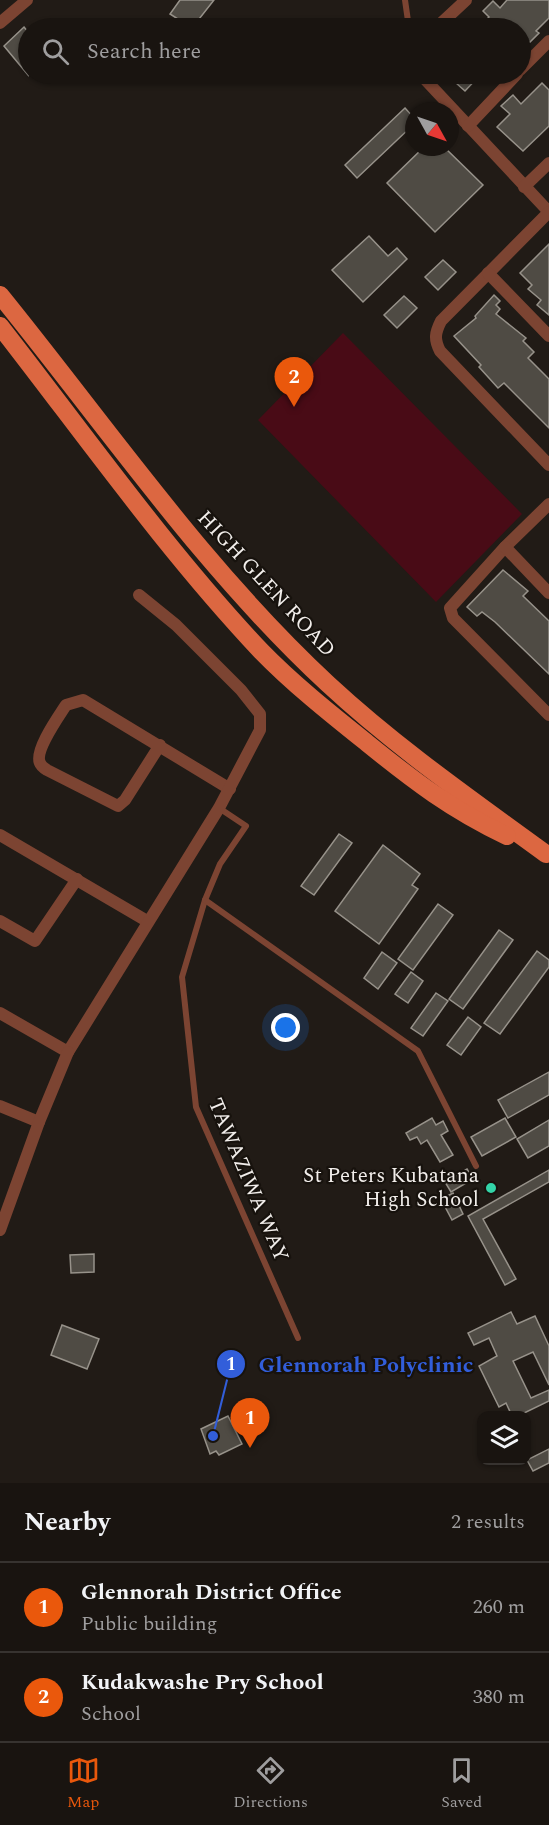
<!DOCTYPE html>
<style>
:root{--surface:#191410;--page:#221d19;--text:#f1f3f6;--muted:#9f9e9f;--line:#373330;--accent:#ea580c}
body{margin:0;font-family:Spectral,serif;background:var(--page);color:var(--text)}
.controls{position:absolute;right:18px;bottom:18px;display:grid;overflow:hidden;border-radius:12px;box-shadow:0 2px 4px #0004}
.controls button{width:54px;height:54px;display:grid;place-items:center;padding:0;border:0;border-bottom:2px solid var(--line);background:var(--surface);color:var(--text);font:30px sans-serif}
.compass{position:absolute;left:405px;top:102px;width:54px;height:54px;border-radius:50%;background:var(--surface);box-shadow:0 2px 4px #0004;rotate:130deg}
.you{position:absolute;left:286px;top:1028px;width:21px;height:21px;margin:-15px;border:4px solid #fff;border-radius:50%;background:#1a73e8;box-shadow:0 0 0 9px #1a73e833}
.badge{display:grid;place-items:center;width:39px;height:39px;border-radius:50%;background:var(--accent);color:#fff;font-size:20px;font-weight:700}
.pin{position:absolute;translate:-50% -50px;filter:drop-shadow(0 2px 3px #0008)}
.pin::after{content:'';position:absolute;top:32px;width:21px;height:18px;background:inherit;clip-path:polygon(0 0,100% 0,50% 100%)}
.list{margin:0;padding:0;list-style:none}
h2{display:flex;justify-content:space-between;align-items:center;height:78px;margin:0;padding:0 24px;font-size:26px}
h2 small{font-size:20px;font-weight:400;color:var(--muted)}
.list li{display:grid;grid-template-columns:39px 1fr auto;gap:18px;align-items:center;box-sizing:border-box;height:90px;padding:0 24px;border-top:2px solid var(--line)}
.list b{display:block;font-size:22px;white-space:nowrap}
.list p{margin:0;font-size:20px;white-space:nowrap;color:var(--muted)}
.list em{font-size:20px;font-style:normal;color:var(--muted)}
.icon{flex:none;width:33px;height:33px;fill:none;stroke:currentColor;stroke-width:2;stroke-linecap:round;stroke-linejoin:round}
.map{position:relative;flex:none;width:549px;height:1483px;overflow:hidden}
.search{position:absolute;background:var(--surface);box-shadow:0 2px 4px #0004;left:18px;right:18px;top:18px;height:66px;display:flex;align-items:center;gap:15px;box-sizing:border-box;padding:0 21px;border-radius:33px;color:var(--muted);font-size:22px}
.sheet{height:258px;background:var(--surface)}
nav{display:flex;justify-content:space-around;align-items:center;box-sizing:border-box;height:84px;border-top:2px solid var(--line);background:var(--surface);font-size:16px;color:var(--muted)}
nav a{display:grid;justify-items:center;gap:3px}
nav .on{color:var(--accent)}
.map>svg:first-child{display:block}
.green{fill:#490b16}
.building{fill:#4f4b44;stroke:#97928a;stroke-width:1.5}
.lines{fill:none;stroke-linecap:round;stroke-linejoin:round}
.lane{stroke:#7c4432;stroke-width:6}
.street{stroke:#7c4432;stroke-width:12}
.primary{stroke:#dc6741;stroke-width:18}
.poi-dot{fill:#33d4a8;stroke:#17120d;stroke-width:2}
.labels{text-anchor:middle;dominant-baseline:central;stroke-width:4.5;stroke-linejoin:round;paint-order:stroke}
.street-label{font-size:21px;fill:#f2eeeb;stroke:#17120d}
.poi-label{font-size:21px;fill:#f2eeeb;stroke:#17120d;text-anchor:end}
.leader{fill:none;stroke:#325eda;stroke-width:2}
.callout-dot{fill:#325eda;stroke:#17120d;stroke-width:2}
.mark-label{font-size:18px;text-anchor:middle;font-weight:bold;fill:#fff}
.callout-label{font-size:22px;text-anchor:middle;font-weight:bold;fill:#325eda;stroke:#17120d;stroke-width:4.5;stroke-linejoin:round;paint-order:stroke}
</style>
<div class="map">
<svg width="549" height="1483" viewBox="0 0 549 1483">
<rect width="100%" height="100%" fill="#211b16"/>
<polygon class="green" points="343,333 522,514 436,602 258,420"/>
<g class="building">
<polygon points="180,0 214,0 192,28 170,14"/>
<polygon points="507,0 549,0 549,18 536,31 539,33 520,52 520,28 478,28 489,17 483,11 493,1 500,8"/>
<polygon points="24,27 28,32 28,75 4,46"/>
<polygon points="446,74 481,74 465,91"/>
<polygon points="542,83 549,90 549,126 523,151 497,127 510,114 501,106 513,95 521,104"/>
<polygon points="405,108 414,118 414,124 357,178 345,165"/>
<polygon points="424,147 444,147 483,185 435,232 387,183"/>
<polygon points="369,236 388,256 397,248 407,259 363,302 332,270"/>
<polygon points="549,244 549,315 537,305 541,300 528,289 532,285 520,273"/>
<polygon points="443,260 456,272 438,290 425,277"/>
<polygon points="494,295 500,301 496,305 500,309 496,314 526,338 523,341 534,352 528,358 549,379 549,428 504,383 498,388 479,367 481,365 454,336 476,318 475,316"/>
<polygon points="404,296 417,308 397,328 384,315"/>
<polygon points="503,570 528,591 523,596 549,621 549,674 495,622 482,612 477,616 467,607"/>
<polygon points="339,834 352,843 314,895 301,886"/>
<polygon points="383,845 420,874 412,885 418,889 379,944 335,911"/>
<polygon points="438,904 453,915 413,970 398,959"/>
<polygon points="499,930 513,940 463,1009 449,999"/>
<polygon points="537,951 549,960 549,967 500,1034 484,1023"/>
<polygon points="382,952 397,963 378,989 364,978"/>
<polygon points="411,972 423,981 408,1003 395,994"/>
<polygon points="436,993 448,1001 423,1036 411,1028"/>
<polygon points="468,1017 481,1027 461,1055 447,1045"/>
<polygon points="549,1072 549,1095 508,1118 498,1100"/>
<polygon points="432,1118 436,1125 443,1121 448,1131 441,1135 453,1155 440,1162 427,1140 421,1144 417,1137 410,1140 406,1133"/>
<polygon points="505,1118 516,1137 482,1156 471,1137"/>
<polygon points="549,1120 549,1146 528,1158 517,1139"/>
<polygon points="467,1169 473,1179 451,1192 445,1182"/>
<polygon points="549,1170 549,1182 483,1219 516,1279 505,1285 468,1216"/>
<polygon points="453,1193 463,1214 452,1220 441,1199"/>
<polygon points="94,1254 94,1272 71,1273 70,1255"/>
<polygon points="511,1312 517,1324 535,1316 549,1346 549,1385 533,1352 513,1361 531,1398 549,1390 549,1401 518,1416 512,1416 506,1403 499,1407 479,1366 497,1356 489,1338 474,1345 468,1333"/>
<polygon points="62,1325 99,1339 87,1369 51,1355"/>
<polygon points="228,1416 242,1444 219,1455 216,1451 210,1454 201,1429"/>
<polygon points="549,1449 549,1463 533,1471 527,1460"/>
</g>
<g class="lines">
<g class="lane">
<polyline points="405,0 409,28"/>
<polyline points="219,808 246,826 220,864 205,900 182,977 196,1107 298,1338"/>
<polyline points="205,900 418,1051 476,1166"/>
</g>
<g class="street">
<polyline points="0,23 27,0"/>
<polyline points="436,28 466,0"/>
<polyline points="520,70 549,41"/>
<polyline points="420,74 549,212"/>
<polyline points="468,126 517,74"/>
<polyline points="524,187 549,163"/>
<path d="M 549,212 L 441,321 C 435,333 434,339 440,351 L 549,465"/>
<polyline points="488,273 549,336"/>
<polyline points="549,504 505,547 450,608 453,618 549,715"/>
<polyline points="505,547 549,593"/>
<path d="M 160,745 L 125,800 L 118,806 L 47,770 C 44,768 41,766 40,763 C 34,751 59,716 66,705 L 83,700 L 230,789"/>
<polyline points="0,835 147,921"/>
<polyline points="0,921 35,941 77,879"/>
<polyline points="0,1013 68,1052 219,808 260,730 260,714 241,690 176,625 139,595"/>
<polyline points="0,1106 39,1122"/>
<polyline points="0,1230 39,1122 68,1052"/>
</g>
<g class="primary">
<path d="M 0,295 C 107,427 203,568 328,684 C 396,747 472,800 546,854"/>
<path d="M 0,326 C 85,435 166,550 261,651 C 293,684 332,715 367,743 C 414,781 452,810 507,836"/>
</g>
</g>
<circle class="poi-dot" cx="491" cy="1188" r="6"/>
<g class="labels">
<g class="street-label">
<text transform="translate(266 584) rotate(47)">HIGH GLEN ROAD</text>
<text transform="translate(248 1180) rotate(67)">TAWAZIWA WAY</text>
</g>
<g class="poi-label">
<text x="479" y="1176">St Peters Kubatana<tspan x="479" dy="24">High School</tspan></text>
</g>
</g>
<path class="leader" d="M213 1436L231 1364"/>
<g class="callout-dot">
<circle cx="213" cy="1436" r="6"/>
<circle cx="231" cy="1364" r="15"/>
</g>
<g class="mark-label">
<text x="231" y="1370">1</text>
</g>
<g class="callout-label">
<text x="366" y="1372">Glennorah Polyclinic</text>
</g>
</svg>
<div class="controls">
<button><svg class="icon" aria-label="layers" viewBox="0 0 24 24"><path d="M12 4l9 5-9 5-9-5zM3 14l9 5 9-5"/></svg></button>
</div>
<svg class="compass" viewBox="-18 -18 36 36"><path d="M0-13l5 13h-10z" fill="#e53935"/><path d="M0 13l5-13h-10z" fill="#9f9e9f"/></svg>
<div class="you"></div>
<div class="pin badge" style="left:250px;top:1448px">1</div>
<div class="pin badge" style="left:294px;top:407px">2</div>
<div class="search"><svg class="icon" aria-label="search" viewBox="0 0 24 24"><circle cx="10" cy="10" r="6"/><path d="M15 15l6 6"/></svg>Search here</div>
</div>
<section class="sheet">
<h2>Nearby<small>2 results</small></h2>
<ul class="list">
<li><span class="badge">1</span><div><b>Glennorah District Office</b><p>Public building</p></div><em>260 m</em></li>
<li><span class="badge">2</span><div><b>Kudakwashe Pry School</b><p>School</p></div><em>380 m</em></li>
</ul>
</section>
<nav>
<a class="on"><svg class="icon" aria-label="map" viewBox="0 0 24 24"><path d="M3 6l6-2 6 2 6-2v14l-6 2-6-2-6 2zM9 4v14M15 6v14"/></svg>Map</a>
<a><svg class="icon" aria-label="directions" viewBox="0 0 24 24"><path d="M12 3l9 9-9 9-9-9zM9 14v-3h6M13 9l2 2-2 2"/></svg>Directions</a>
<a><svg class="icon" aria-label="saved" viewBox="0 0 24 24"><path d="M7 4h10v16l-5-4-5 4z"/></svg>Saved</a>
</nav>
